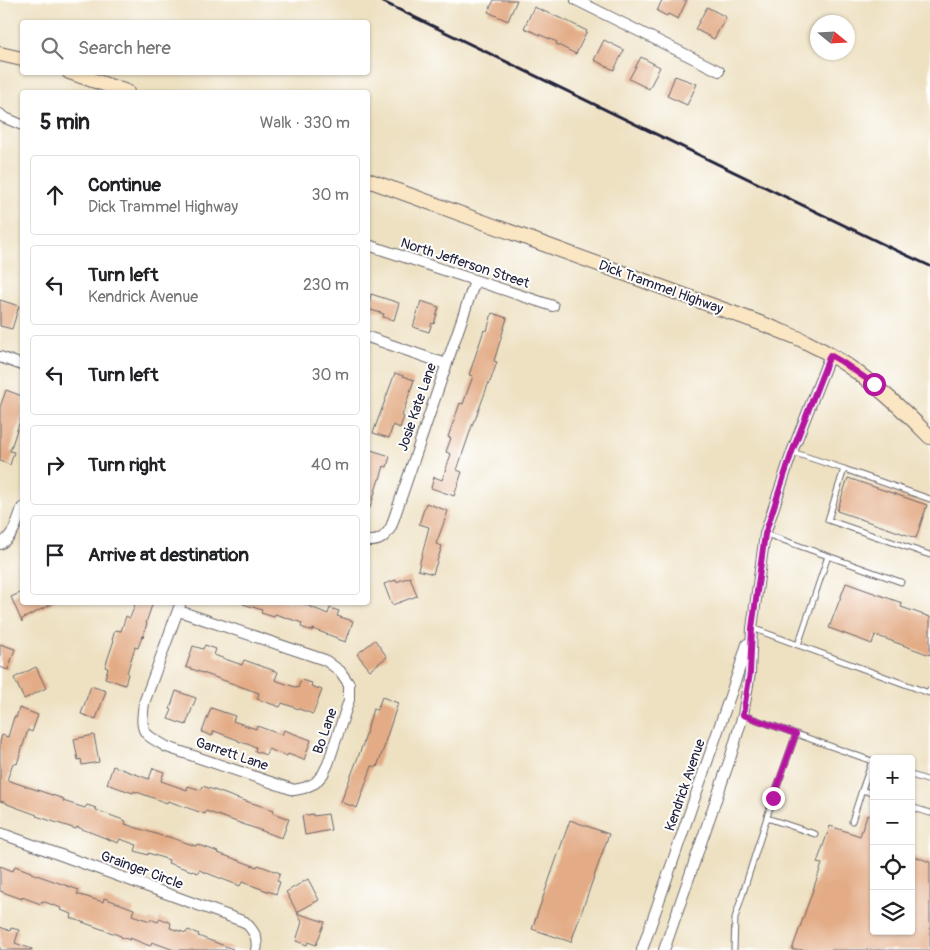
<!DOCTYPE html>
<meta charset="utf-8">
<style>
:root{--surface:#fff;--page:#f6f6f6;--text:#202124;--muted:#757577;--line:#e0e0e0}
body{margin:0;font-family:Pangolin,sans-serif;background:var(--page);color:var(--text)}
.controls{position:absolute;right:15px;bottom:15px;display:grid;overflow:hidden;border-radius:5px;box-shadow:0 1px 4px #0004}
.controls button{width:45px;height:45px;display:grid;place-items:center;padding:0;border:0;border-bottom:1px solid var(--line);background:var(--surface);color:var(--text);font:25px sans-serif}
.compass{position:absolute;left:810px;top:15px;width:45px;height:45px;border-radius:50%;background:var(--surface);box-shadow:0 1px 4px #0004;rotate:108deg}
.stop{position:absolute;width:15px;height:15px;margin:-11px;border:4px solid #b5179e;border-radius:50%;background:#fff}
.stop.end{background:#b5179e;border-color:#fff;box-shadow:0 1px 5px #0008}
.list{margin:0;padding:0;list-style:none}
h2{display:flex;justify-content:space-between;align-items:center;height:65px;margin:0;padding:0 20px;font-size:21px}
h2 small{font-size:16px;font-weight:400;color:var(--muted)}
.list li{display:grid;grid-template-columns:32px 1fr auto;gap:15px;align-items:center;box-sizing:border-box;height:80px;margin:0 10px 10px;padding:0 10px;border:1px solid var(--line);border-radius:5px}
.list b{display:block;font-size:19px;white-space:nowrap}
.list p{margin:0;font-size:16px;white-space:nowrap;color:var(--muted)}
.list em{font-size:16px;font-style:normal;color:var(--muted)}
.icon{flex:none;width:28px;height:28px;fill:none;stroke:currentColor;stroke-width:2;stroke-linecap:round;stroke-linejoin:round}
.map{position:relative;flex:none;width:930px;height:950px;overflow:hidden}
.search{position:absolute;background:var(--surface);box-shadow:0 1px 4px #0004;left:20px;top:20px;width:350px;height:55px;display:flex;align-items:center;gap:12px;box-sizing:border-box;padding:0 18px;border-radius:5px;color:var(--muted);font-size:19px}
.panel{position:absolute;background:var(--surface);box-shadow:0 1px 4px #0004;left:20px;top:90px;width:350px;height:515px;border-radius:5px}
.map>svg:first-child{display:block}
.building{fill:#e3ac86}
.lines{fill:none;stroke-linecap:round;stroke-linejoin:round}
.lane-casing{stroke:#69656a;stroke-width:7}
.street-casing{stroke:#69656a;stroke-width:12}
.secondary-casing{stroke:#69656a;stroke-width:16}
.lane{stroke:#fff;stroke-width:5}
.street{stroke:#fff;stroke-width:10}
.secondary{stroke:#fbe6c3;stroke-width:14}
.rail{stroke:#22223b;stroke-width:3}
.route{stroke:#b5179e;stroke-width:6}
.labels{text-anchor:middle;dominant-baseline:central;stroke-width:4;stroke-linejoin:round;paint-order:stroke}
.street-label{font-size:14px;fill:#22223b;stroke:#fff}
</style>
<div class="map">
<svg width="930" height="950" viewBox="0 0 930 950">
<rect width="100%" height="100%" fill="#fff"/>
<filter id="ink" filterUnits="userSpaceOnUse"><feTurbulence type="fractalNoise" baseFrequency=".02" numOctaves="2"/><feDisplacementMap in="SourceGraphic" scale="10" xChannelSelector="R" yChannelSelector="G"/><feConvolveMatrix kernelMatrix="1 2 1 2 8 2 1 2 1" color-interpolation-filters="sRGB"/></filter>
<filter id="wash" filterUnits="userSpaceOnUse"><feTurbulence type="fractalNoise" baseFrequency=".0096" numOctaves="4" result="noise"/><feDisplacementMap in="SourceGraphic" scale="20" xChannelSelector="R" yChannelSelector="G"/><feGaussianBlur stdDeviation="1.12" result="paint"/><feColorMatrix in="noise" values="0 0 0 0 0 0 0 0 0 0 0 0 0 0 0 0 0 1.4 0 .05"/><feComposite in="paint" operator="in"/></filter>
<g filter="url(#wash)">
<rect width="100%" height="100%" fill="#eee1c2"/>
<g id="blocks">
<g class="building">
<polygon points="494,0 517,0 508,21 488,12"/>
<polygon points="662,0 687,0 678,19 668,14 667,16 657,11"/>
<polygon points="534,7 567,21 587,31 576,54 556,44 557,42 524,28"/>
<polygon points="707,7 726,17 714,39 695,29"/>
<polygon points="604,40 624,50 614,70 594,60"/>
<polygon points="641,57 660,67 649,89 629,79"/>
<polygon points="675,76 697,84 687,105 667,96"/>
<polygon points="371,294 399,303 394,320 383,317 384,314 368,309"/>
<polygon points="0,300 19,306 12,329 0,326"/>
<polygon points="421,301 439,307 434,324 432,323 429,332 413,327"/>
<polygon points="492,313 507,318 494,361 497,362 490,382 489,382 475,420 474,420 457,470 462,472 454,496 431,488 434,477 442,480 451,454 446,452 451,438 448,437 460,403 463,404 473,376 469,375 484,330 487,331"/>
<polygon points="395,373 414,380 402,416 404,417 400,428 393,425 389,438 373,433"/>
<polygon points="6,390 22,396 22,415 10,451 14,452 10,465 0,461 0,407"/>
<polygon points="371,450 390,456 387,467 384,466 380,479 379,479 370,508 368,507 368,461"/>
<polygon points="848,478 927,505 916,538 837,511"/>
<polygon points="426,503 448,511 436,544 442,546 433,574 418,570 429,527 419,524"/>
<polygon points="410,577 417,596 392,605 384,584 396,580 396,582"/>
<polygon points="846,583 902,603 901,607 930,617 930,655 875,635 872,644 829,628"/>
<polygon points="22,592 22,602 56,602 22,619 22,622 11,597"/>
<polygon points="136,602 153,602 146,623 147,623 143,637 142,636 138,648 135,647 127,673 128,674 125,685 105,678 108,668 105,667 114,640 112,640 115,630 121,631 126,616 130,618"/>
<polygon points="244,602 299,602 328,614 330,608 339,611 337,616 353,621 346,642 337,639 337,638 313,629 312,631 301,627 302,623 275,614 274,617 261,613 262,610 243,604"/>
<polygon points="375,640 387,657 370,670 357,654"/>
<polygon points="0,644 15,649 8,670 0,667"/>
<polygon points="205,645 216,649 214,655 242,665 244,660 278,672 275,680 298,688 301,680 312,683 311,686 322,690 313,714 282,703 280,707 257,699 259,693 186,667 193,646 203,649"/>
<polygon points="36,667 46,688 24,699 14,678"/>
<polygon points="91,686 106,691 96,719 81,714"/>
<polygon points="176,691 196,698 186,725 168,719 172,710 170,709"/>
<polygon points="382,697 398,703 385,742 386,742 377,767 372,766 357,808 341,802 363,744 373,709 377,710"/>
<polygon points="19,708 38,715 32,732 28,730 17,764 13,763 7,780 64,799 63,801 85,808 87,805 96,808 96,810 126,821 125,824 165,837 166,836 196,846 197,844 218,852 218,853 257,867 258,865 280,873 277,881 280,882 276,894 242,882 240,886 199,870 198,873 168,863 169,860 148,853 148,855 135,851 137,845 120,839 118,843 77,827 76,829 36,816 37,815 7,804 7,803 0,801 0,742 2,735 8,737 14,717 16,718"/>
<polygon points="211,708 235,716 233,721 256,729 257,726 282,735 284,730 311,740 304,760 288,754 287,756 268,749 266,755 255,751 256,747 238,741 238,740 214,731 212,736 202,732"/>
<polygon points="94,735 99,762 82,765 81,759 78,760 74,739"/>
<polygon points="113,766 149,779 153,768 164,772 161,781 187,790 188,786 201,790 203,786 236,798 274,810 273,813 289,819 282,838 206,811 205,814 168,801 167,803 134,791 133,793 107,784"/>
<polygon points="313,814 313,816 328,814 331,830 305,835 302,816"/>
<polygon points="867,815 874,818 874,931 911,931 911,855 930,862 930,950 792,950 822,864 817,863 830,826 860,836"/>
<polygon points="570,820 609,834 571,942 532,929"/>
<polygon points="0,866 13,871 15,866 31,872 31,873 79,890 77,894 103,902 104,898 134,909 132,915 150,921 150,919 158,922 160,918 171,923 170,928 186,933 188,930 199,934 198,936 233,949 233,950 174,950 152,942 150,946 130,938 130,940 121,937 121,936 71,918 72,914 60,910 61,908 42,901 41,904 22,897 22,899 0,891"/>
<polygon points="308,879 319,900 297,912 286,892"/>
<polygon points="297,913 325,922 316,945 308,942 307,945 296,941 302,922"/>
<polygon points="0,927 10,931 11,928 19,930 15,943 32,949 32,950 0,950"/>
</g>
</g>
</g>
<g filter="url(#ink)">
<use href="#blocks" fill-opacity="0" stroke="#69656a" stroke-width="1"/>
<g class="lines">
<g class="lane-casing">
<g id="lane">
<polyline points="792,452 844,469 828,520 930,555"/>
<polyline points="844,469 930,499"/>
<polyline points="766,534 901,582"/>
<polyline points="752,628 929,693 930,689"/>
<polyline points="798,645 828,556"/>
<polyline points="743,715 872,761"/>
<polyline points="874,762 872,761 862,790 874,794"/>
<polyline points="911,775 930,781"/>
<polyline points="911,807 930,813"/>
<polyline points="767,818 815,834"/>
<polyline points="852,821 862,790"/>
<polyline points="734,950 735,918 773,798 796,734"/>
</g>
</g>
<g class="street-casing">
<g id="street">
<polyline points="576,0 719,71"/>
<polyline points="0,114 3,117 22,125"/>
<polyline points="368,245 553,306"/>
<polyline points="368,337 446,364"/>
<polyline points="0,357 22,365"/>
<path d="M 368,541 C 379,542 385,537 391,527 L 475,281"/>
<path d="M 0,544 C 14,536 17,522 22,508"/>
<path d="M 179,611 L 325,660 L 340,671 L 349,684 L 349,700 L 328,764 L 323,774 L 315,783 L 304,788 L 294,790 L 167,747 C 142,733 140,733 144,703 L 181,602"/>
<path d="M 0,833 L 245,922 C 253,930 259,938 256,950"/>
<polyline points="642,950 739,670 747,644"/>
<polyline points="664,950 730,759 743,715 750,673 752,628 765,534 792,452 830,355"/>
</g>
</g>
<g class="secondary-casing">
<g id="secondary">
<polyline points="0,54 22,59"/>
<polyline points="69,72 127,92"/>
<path d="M 368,180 L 771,327 C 782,332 795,336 806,342 C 855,365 893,399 930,437"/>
</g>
</g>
<use href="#lane" class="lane"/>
<use href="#street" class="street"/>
<use href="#secondary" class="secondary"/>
<polyline class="rail" points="379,0 891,248 930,266"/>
</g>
</g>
<g class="lines" filter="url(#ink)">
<polyline class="route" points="773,798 796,734 743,715 750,673 752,628 765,534 792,452 830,355 842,362 874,384"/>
</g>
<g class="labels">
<g class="street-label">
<text transform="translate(465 263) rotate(18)">North Jefferson Street</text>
<text transform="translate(661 287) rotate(20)">Dick Trammel Highway</text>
<text transform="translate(417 407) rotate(-71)">Josie Kate Lane</text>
<text transform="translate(325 731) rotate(-71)">Bo Lane</text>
<text transform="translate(232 754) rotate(19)">Garrett Lane</text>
<text transform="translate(685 785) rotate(-71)">Kendrick Avenue</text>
<text transform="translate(142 870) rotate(20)">Grainger Circle</text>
</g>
</g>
</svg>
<div class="controls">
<button>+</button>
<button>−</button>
<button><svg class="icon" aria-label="locate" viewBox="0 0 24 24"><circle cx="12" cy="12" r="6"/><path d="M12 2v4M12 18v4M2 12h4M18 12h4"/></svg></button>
<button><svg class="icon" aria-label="layers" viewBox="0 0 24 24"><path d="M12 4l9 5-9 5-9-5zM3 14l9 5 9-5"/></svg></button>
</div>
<svg class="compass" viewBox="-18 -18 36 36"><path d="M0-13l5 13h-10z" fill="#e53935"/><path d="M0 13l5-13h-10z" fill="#757577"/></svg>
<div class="stop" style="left:874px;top:384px"></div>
<div class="stop end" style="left:773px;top:798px"></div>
<div class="search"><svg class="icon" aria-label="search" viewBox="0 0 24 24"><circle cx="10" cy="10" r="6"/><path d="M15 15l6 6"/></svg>Search here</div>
<section class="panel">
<h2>5 min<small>Walk · 330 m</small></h2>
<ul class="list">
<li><svg class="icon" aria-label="ahead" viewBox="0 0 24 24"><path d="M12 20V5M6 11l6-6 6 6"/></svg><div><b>Continue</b><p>Dick Trammel Highway</p></div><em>30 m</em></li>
<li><svg class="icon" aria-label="left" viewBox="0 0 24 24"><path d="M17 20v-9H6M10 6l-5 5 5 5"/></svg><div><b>Turn left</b><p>Kendrick Avenue</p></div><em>230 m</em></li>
<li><svg class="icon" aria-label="left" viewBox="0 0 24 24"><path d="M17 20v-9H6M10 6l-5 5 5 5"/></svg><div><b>Turn left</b></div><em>30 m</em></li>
<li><svg class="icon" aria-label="right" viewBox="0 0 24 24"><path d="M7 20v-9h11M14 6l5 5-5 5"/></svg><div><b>Turn right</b></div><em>40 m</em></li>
<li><svg class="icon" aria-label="arrive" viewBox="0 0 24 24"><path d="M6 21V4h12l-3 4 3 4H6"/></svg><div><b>Arrive at destination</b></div></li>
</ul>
</section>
</div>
